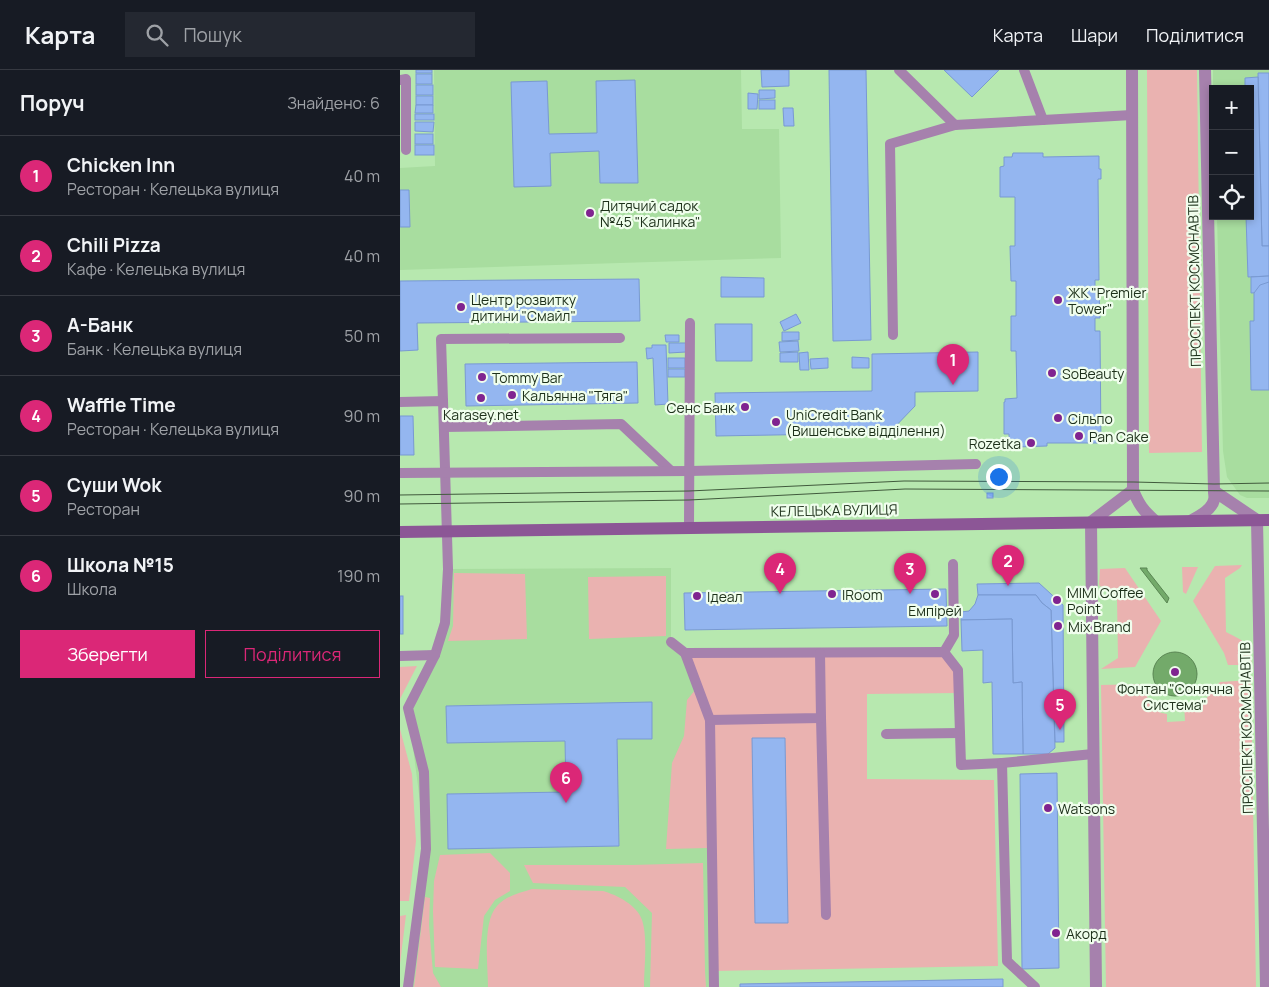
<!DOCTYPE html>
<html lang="uk">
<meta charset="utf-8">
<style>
:root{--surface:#171b24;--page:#242831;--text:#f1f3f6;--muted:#9ea1a6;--line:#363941;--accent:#db2777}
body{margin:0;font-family:Manrope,sans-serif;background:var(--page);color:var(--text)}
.controls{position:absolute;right:15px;top:15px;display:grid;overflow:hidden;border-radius:0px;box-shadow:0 2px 8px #0003}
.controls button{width:45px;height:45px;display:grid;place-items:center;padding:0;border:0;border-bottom:1px solid var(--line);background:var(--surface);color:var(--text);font:25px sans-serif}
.you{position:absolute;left:598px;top:406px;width:18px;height:18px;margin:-12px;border:4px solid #fff;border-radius:50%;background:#1a73e8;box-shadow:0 0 0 8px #1a73e833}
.badge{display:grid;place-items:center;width:32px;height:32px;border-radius:50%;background:var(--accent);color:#fff;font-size:16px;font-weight:700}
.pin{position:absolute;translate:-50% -41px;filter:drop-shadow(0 1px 2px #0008)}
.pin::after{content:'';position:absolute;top:26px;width:18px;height:15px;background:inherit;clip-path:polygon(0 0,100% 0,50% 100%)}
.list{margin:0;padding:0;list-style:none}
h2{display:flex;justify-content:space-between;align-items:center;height:65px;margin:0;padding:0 20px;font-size:21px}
h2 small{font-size:16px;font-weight:400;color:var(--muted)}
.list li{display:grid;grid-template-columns:32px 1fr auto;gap:15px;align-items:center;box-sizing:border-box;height:80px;padding:0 20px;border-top:1px solid var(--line)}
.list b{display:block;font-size:19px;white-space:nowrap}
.list p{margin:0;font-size:16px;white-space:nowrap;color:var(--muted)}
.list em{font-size:16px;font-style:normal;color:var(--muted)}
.actions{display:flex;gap:10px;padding:15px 20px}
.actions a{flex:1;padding:11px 0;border:1px solid var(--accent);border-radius:0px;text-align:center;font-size:18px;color:var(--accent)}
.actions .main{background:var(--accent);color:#fff}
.icon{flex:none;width:28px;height:28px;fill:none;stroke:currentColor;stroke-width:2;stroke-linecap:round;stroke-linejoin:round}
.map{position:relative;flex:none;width:869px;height:917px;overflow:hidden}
header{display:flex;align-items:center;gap:30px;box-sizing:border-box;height:70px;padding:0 25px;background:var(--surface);border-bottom:1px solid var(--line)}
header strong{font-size:24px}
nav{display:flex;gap:28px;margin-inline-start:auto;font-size:18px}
.search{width:350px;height:45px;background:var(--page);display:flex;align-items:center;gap:12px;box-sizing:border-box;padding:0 18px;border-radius:0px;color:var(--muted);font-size:19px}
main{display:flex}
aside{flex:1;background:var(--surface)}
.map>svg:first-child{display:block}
.built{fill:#a8dd9f}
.green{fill:#eab2b0}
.water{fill:#73aa6a;stroke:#598552}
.building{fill:#94b6f0;stroke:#7999d2}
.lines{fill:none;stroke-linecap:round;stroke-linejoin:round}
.service{stroke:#a681ad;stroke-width:10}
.tertiary{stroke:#a681ad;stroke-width:12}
.secondary{stroke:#8c5696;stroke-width:12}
.tram{stroke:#405a3c;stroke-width:1}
.poi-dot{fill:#802490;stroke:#f0feed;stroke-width:2}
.labels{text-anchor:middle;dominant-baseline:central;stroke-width:4.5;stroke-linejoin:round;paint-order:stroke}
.poi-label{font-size:14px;fill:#1d301a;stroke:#f0feed;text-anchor:start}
.street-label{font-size:14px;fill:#1d301a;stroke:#f0feed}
</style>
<header>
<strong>Карта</strong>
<div class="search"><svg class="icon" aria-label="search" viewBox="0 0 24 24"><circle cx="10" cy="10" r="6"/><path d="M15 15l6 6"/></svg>Пошук</div>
<nav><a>Карта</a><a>Шари</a><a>Поділитися</a></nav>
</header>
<main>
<aside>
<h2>Поруч<small>Знайдено: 6</small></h2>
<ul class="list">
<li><span class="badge">1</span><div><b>Chicken Inn</b><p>Ресторан · Келецька вулиця</p></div><em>40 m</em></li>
<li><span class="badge">2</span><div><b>Chili Pizza</b><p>Кафе · Келецька вулиця</p></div><em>40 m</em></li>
<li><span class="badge">3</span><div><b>А-Банк</b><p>Банк · Келецька вулиця</p></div><em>50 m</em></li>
<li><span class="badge">4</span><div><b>Waffle Time</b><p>Ресторан · Келецька вулиця</p></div><em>90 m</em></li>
<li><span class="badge">5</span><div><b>Суши Wok</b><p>Ресторан</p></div><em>90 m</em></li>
<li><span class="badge">6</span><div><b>Школа №15</b><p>Школа</p></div><em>190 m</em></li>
</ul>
<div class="actions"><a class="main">Зберегти</a><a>Поділитися</a></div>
</aside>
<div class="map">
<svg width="869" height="917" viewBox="0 0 869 917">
<rect width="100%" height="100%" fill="#b7e8af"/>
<g class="built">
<polygon points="34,0 341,0 342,59 379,59 381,188 0,200 0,98 35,96"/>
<polygon points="813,0 869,0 869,428 847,428 840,425 827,407 823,381 817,146 850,146 850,19 813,19"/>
<polygon points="271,498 271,572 285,583 310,650 316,917 8,917 26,779 8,638 35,585 48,499"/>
</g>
<g class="green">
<polygon points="747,0 797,0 802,382 749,383"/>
<path d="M 842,495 L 840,498 L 825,508 L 826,562 C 845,572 849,571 852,595 L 828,595 L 824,583 L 793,531 L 815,496 Z"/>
<polygon points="782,497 798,497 786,524 783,522"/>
<polygon points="725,498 761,551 735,597 701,599 718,588 717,529 699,515 700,499"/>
<polygon points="54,503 125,504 127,569 48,571 53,556"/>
<polygon points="266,506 266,566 189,569 188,507"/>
<polygon points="544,582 558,600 558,623 467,624 467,709 594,710 598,896 314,901 310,650 285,583"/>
<polygon points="17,596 0,629 0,597"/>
<path d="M 851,610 L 856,917 L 706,917 L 701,615 L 746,614 C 745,628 751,642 767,644 L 767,652 L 785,651 L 784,633 C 806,638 807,625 820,612 Z"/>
<polygon points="295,620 306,651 307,778 266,779 272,693 284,666 287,630"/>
<polygon points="0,659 12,704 16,771 9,831 0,831"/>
<polygon points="90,783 110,803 110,821 95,830 84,846 78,899 35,897 33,841 34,811 40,785"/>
<polygon points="303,793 305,901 306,917 250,917 252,843 225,817 133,813 124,795 233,795"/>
<path d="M 132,819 L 203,821 C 217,825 237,835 242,850 C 248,868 244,898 244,917 L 88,917 C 88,896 82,852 97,836 C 106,826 119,823 132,819 Z"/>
<polygon points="25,827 30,828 29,855 33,903 41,917 14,917"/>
<polygon points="6,845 0,894 0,846"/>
</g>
<g class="water">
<polygon points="740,498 747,498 747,500 769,528 767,533"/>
<circle cx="775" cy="604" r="22"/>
</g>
<g class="building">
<rect x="16" y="0" width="16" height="3"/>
<polygon points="361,0 389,0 389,16 362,17"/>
<polygon points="429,0 466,0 471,270 433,271"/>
<polygon points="544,0 599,0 572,27"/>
<polygon points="858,3 869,3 869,176 862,176"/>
<rect x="16" y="4" width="16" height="10"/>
<polygon points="858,7 862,176 869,176 869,206 848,207 846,146 850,146 850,19 845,19 845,8"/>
<polygon points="235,10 238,113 200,113 199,81 150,83 151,116 114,117 111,12 147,11 149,64 197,63 196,11"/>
<rect x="16" y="15" width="17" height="10"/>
<polygon points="359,20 375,20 375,28 359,29"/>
<polygon points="348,23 358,24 357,39 348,39"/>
<rect x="16" y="26" width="17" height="9"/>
<rect x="359" y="30" width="16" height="9"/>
<polygon points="16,35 33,35 33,43 15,43"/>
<polygon points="383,38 393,38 394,56 384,56"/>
<rect x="15" y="44" width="19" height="6"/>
<polygon points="15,52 34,52 33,62 15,61"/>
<rect x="15" y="64" width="18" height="10"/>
<rect x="15" y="75" width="19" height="10"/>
<polygon points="613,83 643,83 643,87 699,86 699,99 701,99 701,109 698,109 699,210 695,210 695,222 699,222 700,248 695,248 695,261 700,261 701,373 647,373 647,376 617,377 617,372 609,372 609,364 604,364 604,332 605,332 605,329 617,328 616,281 611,281 611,246 616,246 616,211 611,211 610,176 615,176 615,127 600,127 600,97 604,96 604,87 612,87"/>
<polygon points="0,120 9,120 10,157 0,157"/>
<polygon points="869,206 869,222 851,223 851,207"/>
<polygon points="321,207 364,208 364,227 321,227"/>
<polygon points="239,209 240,251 17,253 18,280 0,281 0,211"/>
<polygon points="869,212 869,320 851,320 850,251 854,251 854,223 860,215"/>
<polygon points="396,244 401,253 384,261 380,252"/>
<polygon points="315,254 352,254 352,291 316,291"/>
<polygon points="382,262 399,262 399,270 382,271"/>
<polygon points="265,265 279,265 279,272 266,272"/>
<polygon points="398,271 399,281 380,282 379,272"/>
<polygon points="269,273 286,273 286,282 269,283"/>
<polygon points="252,275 266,275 268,334 255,335 253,288 247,289 246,278 252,278"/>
<polygon points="398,282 398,292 380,292 380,283"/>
<polygon points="408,282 409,300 400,300 399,283"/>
<polygon points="578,282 578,321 515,322 515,336 489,363 316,366 315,323 472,321 472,284"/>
<polygon points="452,287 469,288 469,298 452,298"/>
<rect x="268" y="288" width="17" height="10"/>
<polygon points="428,288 428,298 411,299 410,289"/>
<polygon points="237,292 238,333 66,336 65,294"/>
<rect x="268" y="299" width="17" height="8"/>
<polygon points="0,346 13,346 14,385 0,385"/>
<rect x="587" y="423" width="6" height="5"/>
<polygon points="639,513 663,535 664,672 655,672 651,540 642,533 636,525 578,525 577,514"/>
<polygon points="546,519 547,556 285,560 284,523"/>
<polygon points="578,525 636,525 642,533 651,540 655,678 648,684 623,684 622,612 613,613 612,549 561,550 561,542 569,541 575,534"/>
<rect x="0" y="526" width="3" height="38"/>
<polygon points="612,549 613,613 622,612 623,684 593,684 592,612 583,613 583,580 562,581 561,550"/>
<polygon points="252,632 252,669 217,669 219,776 48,779 47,724 166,722 165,671 47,673 46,636"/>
<polygon points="352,668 385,668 388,853 355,853"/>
<polygon points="657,703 659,898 622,899 620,704"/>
<polygon points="603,909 603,917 340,917 340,914"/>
</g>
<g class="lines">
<g class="service">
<polyline points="499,0 555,55 732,45"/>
<polyline points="624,0 643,50"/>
<polyline points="0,10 6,9 6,80"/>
<polyline points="493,265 490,74 555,55"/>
<polyline points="43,331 41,269 220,268"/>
<polyline points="0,332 43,331 48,499 45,553 35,585 8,638 24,702 26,779 8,917"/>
<polyline points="44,357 221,354 271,401"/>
<polyline points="0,403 290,401 576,394"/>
<polyline points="289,457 290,253"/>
<polyline points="271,572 285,583 310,650 314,917"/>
<polyline points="544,582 554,565 553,494"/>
<polyline points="285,583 544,582 558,600 561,695 602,693 607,891 635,917"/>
<polyline points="0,586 35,585"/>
<polyline points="421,648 426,845"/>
<polyline points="310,650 421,648 420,583"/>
<polyline points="486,664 560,663"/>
<polyline points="602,693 693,684"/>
</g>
<g class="tertiary">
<path d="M 732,0 L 733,420 C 739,435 743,440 755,451"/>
<polyline points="805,0 814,421 857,450 866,917"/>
<path d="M 792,450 C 800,446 812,439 814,430 C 815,427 814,424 814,421"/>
<polyline points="696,917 691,452 733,420"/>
</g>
<polyline class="secondary" points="0,462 869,450"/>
<g class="tram">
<polyline points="0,425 289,421 504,411 734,412 814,414 869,413"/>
<polyline points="0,434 289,430 505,419 869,421"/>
</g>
</g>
<g class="poi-dot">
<circle cx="190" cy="143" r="5"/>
<circle cx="658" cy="230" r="5"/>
<circle cx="61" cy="237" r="5"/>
<circle cx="652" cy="303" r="5"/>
<circle cx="82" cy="307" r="5"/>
<circle cx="112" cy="325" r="5"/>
<circle cx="81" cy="328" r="5"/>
<circle cx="345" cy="337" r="5"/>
<circle cx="658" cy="348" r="5"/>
<circle cx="376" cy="352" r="5"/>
<circle cx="679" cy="366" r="5"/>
<circle cx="631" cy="373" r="5"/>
<circle cx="432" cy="524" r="5"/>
<circle cx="535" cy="524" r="5"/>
<circle cx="297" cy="526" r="5"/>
<circle cx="657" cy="530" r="5"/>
<circle cx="658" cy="556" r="5"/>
<circle cx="775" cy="602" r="5"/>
<circle cx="648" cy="738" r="5"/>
<circle cx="656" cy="863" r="5"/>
</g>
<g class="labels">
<g class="poi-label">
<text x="200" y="135">Дитячий садок<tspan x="200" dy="16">№45 "Калинка"</tspan></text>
<text x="668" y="222">ЖК "Premier<tspan x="668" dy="16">Tower"</tspan></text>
<text x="71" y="229">Центр розвитку<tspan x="71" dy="16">дитини "Смайл"</tspan></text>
<text x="662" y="303">SoBeauty</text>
<text x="92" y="307">Tommy Bar</text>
<text x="122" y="325">Кальянна "Тяга"</text>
<text x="335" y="337" text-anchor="end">Сенс Банк</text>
<text x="81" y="344" text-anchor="middle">Karasey.net</text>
<text x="386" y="344">UniCredit Bank<tspan x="386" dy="16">(Вишенське відділення)</tspan></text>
<text x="668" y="348">Сільпо</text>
<text x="689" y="366">Pan Cake</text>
<text x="621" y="373" text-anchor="end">Rozetka</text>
<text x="667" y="522">MIMI Coffee<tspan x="667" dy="16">Point</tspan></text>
<text x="442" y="524">IRoom</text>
<text x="307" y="526">Ідеал</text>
<text x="535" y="540" text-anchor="middle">Емпірей</text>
<text x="668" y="556">Mix Brand</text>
<text x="775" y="618" text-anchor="middle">Фонтан "Сонячна<tspan x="775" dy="16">Система"</tspan></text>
<text x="658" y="738">Watsons</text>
<text x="666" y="863">Акорд</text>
</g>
<g class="street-label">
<text transform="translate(794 211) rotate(-91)">ПРОСПЕКТ КОСМОНАВТІВ</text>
<text transform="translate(434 440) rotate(-1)">КЕЛЕЦЬКА ВУЛИЦЯ</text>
<text transform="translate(846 658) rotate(-91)">ПРОСПЕКТ КОСМОНАВТІВ</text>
</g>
</g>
</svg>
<div class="controls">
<button>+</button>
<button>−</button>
<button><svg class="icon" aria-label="locate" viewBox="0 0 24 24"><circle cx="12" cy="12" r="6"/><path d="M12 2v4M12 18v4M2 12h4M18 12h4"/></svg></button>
</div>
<div class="you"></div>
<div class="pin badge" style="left:553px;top:315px">1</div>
<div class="pin badge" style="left:608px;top:516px">2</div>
<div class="pin badge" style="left:510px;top:524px">3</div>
<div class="pin badge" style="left:380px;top:524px">4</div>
<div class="pin badge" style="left:660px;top:660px">5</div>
<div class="pin badge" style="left:166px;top:733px">6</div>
</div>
</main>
